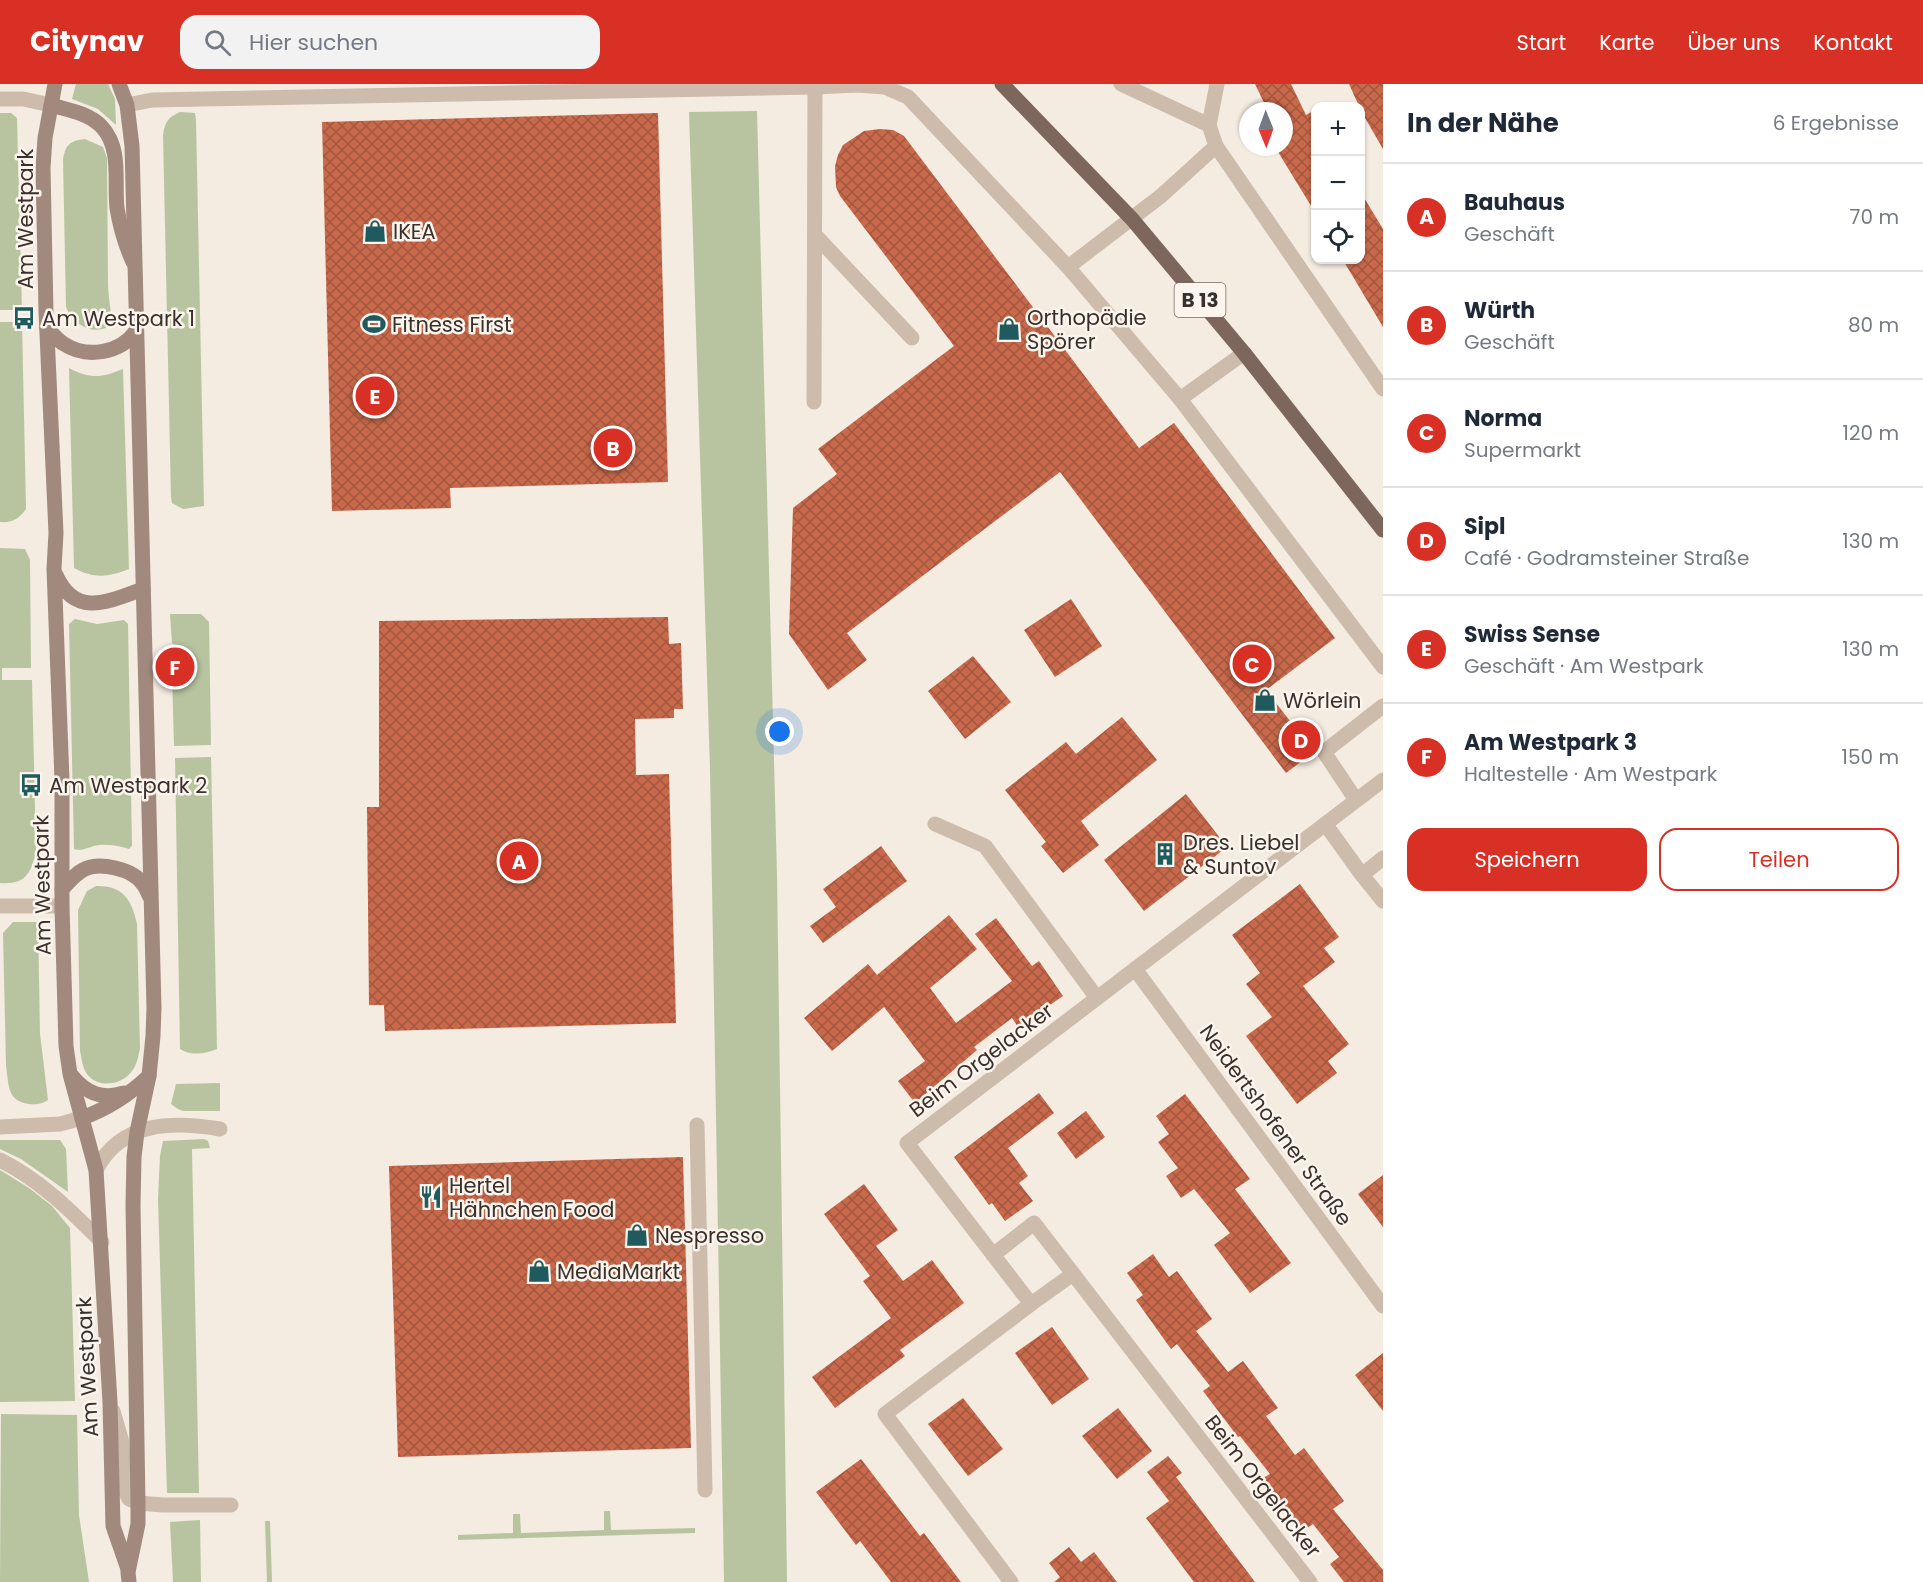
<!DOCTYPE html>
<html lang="de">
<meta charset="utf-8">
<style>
:root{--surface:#fff;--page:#f2f2f3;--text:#1f2937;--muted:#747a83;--line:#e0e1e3;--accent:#d93025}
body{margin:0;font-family:Poppins,sans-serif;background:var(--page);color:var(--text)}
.controls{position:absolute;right:18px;top:18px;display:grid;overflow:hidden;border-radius:12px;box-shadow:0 2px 4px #0004}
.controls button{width:54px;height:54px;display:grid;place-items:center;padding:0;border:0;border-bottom:2px solid var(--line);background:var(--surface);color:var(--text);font:30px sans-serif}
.compass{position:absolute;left:1239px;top:18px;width:54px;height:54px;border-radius:50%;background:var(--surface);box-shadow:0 2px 4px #0004;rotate:179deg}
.you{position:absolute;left:780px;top:648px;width:21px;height:21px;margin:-15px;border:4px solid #fff;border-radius:50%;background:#1a73e8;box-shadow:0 0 0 9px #1a73e833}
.badge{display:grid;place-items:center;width:39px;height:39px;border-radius:50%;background:var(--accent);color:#fff;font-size:20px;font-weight:700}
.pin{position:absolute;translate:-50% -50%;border:3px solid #fff;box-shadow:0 2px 6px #0006}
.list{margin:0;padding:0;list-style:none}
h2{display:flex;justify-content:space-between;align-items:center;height:78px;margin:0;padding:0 24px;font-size:26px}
h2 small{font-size:20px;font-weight:400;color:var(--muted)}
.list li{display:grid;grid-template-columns:39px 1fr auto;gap:18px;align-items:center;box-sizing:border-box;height:108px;padding:0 24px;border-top:2px solid var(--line)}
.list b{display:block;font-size:22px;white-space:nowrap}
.list p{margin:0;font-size:20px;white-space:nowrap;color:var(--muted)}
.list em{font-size:20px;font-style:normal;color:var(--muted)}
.actions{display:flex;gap:12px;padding:18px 24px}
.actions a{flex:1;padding:14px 0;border:2px solid var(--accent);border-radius:18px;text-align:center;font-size:21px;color:var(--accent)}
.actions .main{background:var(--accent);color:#fff}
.icon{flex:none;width:33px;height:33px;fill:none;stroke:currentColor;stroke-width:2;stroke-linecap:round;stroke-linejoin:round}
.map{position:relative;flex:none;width:1383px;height:1498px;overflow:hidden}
header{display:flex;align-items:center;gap:36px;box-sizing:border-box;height:84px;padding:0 30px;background:var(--accent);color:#fff}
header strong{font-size:28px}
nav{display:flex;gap:33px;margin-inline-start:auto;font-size:21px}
.search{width:420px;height:54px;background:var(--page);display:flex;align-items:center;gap:15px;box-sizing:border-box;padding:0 21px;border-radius:18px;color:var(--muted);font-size:22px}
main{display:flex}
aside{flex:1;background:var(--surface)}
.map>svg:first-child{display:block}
.green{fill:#b8c4a0}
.building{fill:url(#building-cross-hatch)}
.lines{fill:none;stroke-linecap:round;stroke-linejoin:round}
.service{stroke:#cdbbac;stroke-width:15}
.minor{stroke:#cdbbac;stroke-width:15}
.secondary{stroke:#a18a7d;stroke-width:15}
.primary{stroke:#7d675c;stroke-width:15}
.labels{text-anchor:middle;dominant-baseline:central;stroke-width:5;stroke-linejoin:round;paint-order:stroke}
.shield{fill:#fbf5ee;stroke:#756b66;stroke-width:1.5}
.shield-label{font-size:20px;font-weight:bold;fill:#3b302b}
.street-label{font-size:21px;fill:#3b302b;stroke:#fbf5ee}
.poi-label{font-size:21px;fill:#3b302b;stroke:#fbf5ee;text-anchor:start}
</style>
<header>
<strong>Citynav</strong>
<div class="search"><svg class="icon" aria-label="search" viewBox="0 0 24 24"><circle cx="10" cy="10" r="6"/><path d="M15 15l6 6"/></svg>Hier suchen</div>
<nav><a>Start</a><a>Karte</a><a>Über uns</a><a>Kontakt</a></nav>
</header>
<main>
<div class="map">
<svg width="1383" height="1498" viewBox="0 0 1383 1498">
<defs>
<pattern id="building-cross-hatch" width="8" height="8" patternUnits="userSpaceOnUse" patternTransform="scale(1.5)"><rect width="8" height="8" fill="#c8694b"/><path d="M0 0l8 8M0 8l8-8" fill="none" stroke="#a4573f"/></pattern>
</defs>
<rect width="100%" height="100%" fill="#f4ebe1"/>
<g class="green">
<polygon points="76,0 108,0 115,15 116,41 98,25 72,15"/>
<polygon points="757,27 777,791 787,1498 724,1498 710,685 689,28"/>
<path d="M 180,28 L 195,29 L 196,37 L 204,422 L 183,425 L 172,419 L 171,413 L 163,51 C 165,38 168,33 180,28 Z"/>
<polygon points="0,29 11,29 17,34 22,226 0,226"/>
<path d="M 85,55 L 103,63 L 107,74 L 108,200 C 108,214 112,227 111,241 C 93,253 74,241 66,223 L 63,75 C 66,60 70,57 85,55 Z"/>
<path d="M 0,238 L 22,238 L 26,425 C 19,435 12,439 0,438 Z"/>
<path d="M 69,284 C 90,295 101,294 123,285 L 129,485 C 109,493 94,495 74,484 Z"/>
<path d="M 0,464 L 25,465 L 30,476 L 31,584 L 2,584 L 2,596 L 32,596 L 36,767 C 31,790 25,801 0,799 Z"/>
<polygon points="170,530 201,530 209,538 211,661 174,662 172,591 182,590 181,567 172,559"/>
<path d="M 75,535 L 97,540 L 124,536 L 128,540 L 132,762 L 129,765 C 120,762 109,760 99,761 C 90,762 82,768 74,765 L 69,540 Z"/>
<path d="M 211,673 L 217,965 C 206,970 190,972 180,965 L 175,674 Z"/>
<path d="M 96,802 C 123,801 132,816 137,840 L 140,965 C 138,973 137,981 132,987 C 122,1001 98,1005 87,990 C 82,983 82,975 80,967 L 78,826 L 87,807 Z"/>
<path d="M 13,838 L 38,838 L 40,950 L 48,1016 C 42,1020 37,1021 29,1020 C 7,1017 9,1001 6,982 L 3,849 Z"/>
<polygon points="220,999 220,1027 183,1027 178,1025 171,1020 176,1000"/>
<polygon points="204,1055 208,1057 210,1064 192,1065 199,1409 167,1409 158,1115 160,1072 163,1057"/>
<polygon points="0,1056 60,1056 66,1065 68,1108 21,1075 0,1065"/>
<polygon points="0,1086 29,1104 52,1122 70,1144 75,1317 0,1318"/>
<polygon points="1,1330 77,1331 79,1431 89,1498 0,1498"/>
<polygon points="604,1427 610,1427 611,1446 695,1444 695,1449 458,1456 458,1451 513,1449 513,1430 520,1430 521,1449 604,1446"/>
<polygon points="200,1436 201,1498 173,1498 170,1438"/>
<polygon points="265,1437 270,1437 272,1498 267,1498"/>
</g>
<g class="building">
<polygon points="1255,0 1291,0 1306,31 1316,25 1316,130 1275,63 1285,63 1284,27 1268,27"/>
<polygon points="1349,0 1383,0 1383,65 1361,27 1360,22 1359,22"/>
<polygon points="658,29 668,398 450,404 451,424 332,427 322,38"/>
<polygon points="880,45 893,46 904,52 1139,364 1174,339 1335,554 1266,606 1314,668 1286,689 1060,388 847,549 867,576 828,606 789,550 793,424 837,390 818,365 954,262 840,112 836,103 835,82 838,71 843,61 864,47"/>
<polygon points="1360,107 1383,145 1383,243 1343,176 1360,176"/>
<polygon points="1071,515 1102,562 1055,593 1024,546"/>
<polygon points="668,533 669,560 681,559 683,625 674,625 674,634 635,635 636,691 669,690 676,939 385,947 384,921 369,921 367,723 379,723 379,537"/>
<polygon points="973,572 1011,618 965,655 928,607"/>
<polygon points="1122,633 1157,676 1081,737 1099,761 1063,789 1041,762 1046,758 1005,706 1066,658 1076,670"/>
<polygon points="1186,710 1227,763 1144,827 1104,776"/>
<polygon points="881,762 907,797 823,859 810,842 836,823 823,805"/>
<polygon points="1300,800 1339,853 1324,864 1335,878 1303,902 1349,960 1328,977 1337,989 1297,1020 1246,952 1272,933 1246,900 1260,889 1232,851"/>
<polygon points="949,831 977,865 930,904 956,939 1012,897 975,850 996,834 1032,882 1039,877 1063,912 1018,943 1012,934 974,963 977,966 915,1019 898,997 925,977 884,923 832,967 804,934 868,880 877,891"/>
<polygon points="1039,1009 1054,1029 1008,1064 1028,1092 1019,1099 1033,1117 1005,1137 992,1119 989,1121 954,1073"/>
<polygon points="1185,1010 1250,1095 1235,1105 1291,1179 1250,1209 1214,1161 1230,1149 1194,1105 1181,1114 1166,1092 1178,1084 1158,1058 1169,1050 1156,1032"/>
<polygon points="1086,1027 1105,1053 1076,1075 1057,1049"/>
<polygon points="683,1073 691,1364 398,1373 389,1082"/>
<polygon points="1383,1091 1383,1143 1358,1110"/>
<polygon points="864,1100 898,1146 876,1162 903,1197 932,1176 964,1219 900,1266 905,1272 835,1324 812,1293 891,1234 863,1197 870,1192 824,1130"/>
<polygon points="1153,1170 1169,1193 1177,1187 1212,1235 1196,1247 1228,1288 1243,1277 1278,1324 1266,1332 1295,1371 1304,1364 1344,1417 1333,1425 1383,1486 1383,1498 1344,1498 1330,1480 1339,1473 1313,1440 1303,1447 1263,1394 1270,1390 1240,1352 1238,1353 1203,1307 1210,1302 1177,1260 1171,1265 1136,1216 1143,1211 1127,1189"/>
<polygon points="1052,1243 1089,1295 1052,1321 1015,1269"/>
<polygon points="1383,1269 1383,1327 1355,1291"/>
<polygon points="963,1314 1003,1365 968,1392 928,1340"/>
<polygon points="1118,1324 1152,1367 1117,1395 1082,1352"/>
<polygon points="1168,1372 1182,1389 1176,1393 1255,1498 1194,1498 1146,1434 1169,1417 1147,1388"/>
<polygon points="861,1375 920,1452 924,1449 961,1498 891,1498 860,1457 856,1461 816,1408"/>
<polygon points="1069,1463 1081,1478 1094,1468 1117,1498 1054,1498 1060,1493 1049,1479"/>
</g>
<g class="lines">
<g class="service">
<polyline points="1121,0 1209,41"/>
<polyline points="0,15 23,15 51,21"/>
<polyline points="127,21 152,16 815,3 857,1 885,3 908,13 1068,183 1161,112 1216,62 1209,41 1217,0"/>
<polyline points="1216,62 1383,305"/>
<polyline points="815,151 912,254"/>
<polyline points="1068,183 1180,315 1383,583"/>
<polyline points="1180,315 1244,269"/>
<polyline points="814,318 815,3"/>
<polyline points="1356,716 1324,668 1383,622"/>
<polyline points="1326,741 1362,791 1383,774"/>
<polyline points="1362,791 1383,817"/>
<polyline points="0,822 62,822"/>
<polyline points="697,1041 705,1406"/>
<polyline points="0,1043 60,1040 82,1034"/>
<path d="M 0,1076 C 39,1095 71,1127 102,1158"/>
<path d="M 96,1086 C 121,1037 173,1037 220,1045"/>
<polyline points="113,1327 122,1358 124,1405 129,1415 138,1419 163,1421 231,1421"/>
</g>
<g class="minor">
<polyline points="935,740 985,762 1097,914"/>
<polyline points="1135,885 1383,1222"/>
<polyline points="993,1171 1034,1139 1310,1498"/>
<polyline points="1073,1190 1031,1220 907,1059 1383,696"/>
<polyline points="1011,1498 885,1330 1031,1220"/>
</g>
<g class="secondary">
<polyline points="55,0 45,54 43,84 46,228 56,449 54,485 62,696 62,822 66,962 70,990 96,1086 110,1318 113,1442 128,1485"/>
<polyline points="119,0 127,21 132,62 154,924 153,952 149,992 137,1048 134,1073 133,1121 138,1419 138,1440 128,1488 129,1498"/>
<path d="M 51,21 C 68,26 89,29 102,43 C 122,65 114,97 117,124 C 120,143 125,160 133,178"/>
<path d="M 47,244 C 52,249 58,257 64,260 C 87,275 121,269 136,247"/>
<path d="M 56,491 C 75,534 108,518 143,505"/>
<path d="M 62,805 C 69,798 75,790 83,786 C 99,777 133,785 143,800 C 146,804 148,809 150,813"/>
<path d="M 72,992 C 86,1009 102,1016 124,1009"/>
<path d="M 82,1034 C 107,1025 130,1010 149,992"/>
</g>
<polyline class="primary" points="1002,0 1132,135 1244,269 1383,446"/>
</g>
<defs>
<g id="shop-bare" transform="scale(1.8)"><path d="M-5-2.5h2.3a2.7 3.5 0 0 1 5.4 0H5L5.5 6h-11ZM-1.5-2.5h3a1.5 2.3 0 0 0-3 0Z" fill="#1f5a5e" stroke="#fbf5ee" stroke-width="2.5" paint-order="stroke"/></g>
<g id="bus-bare" transform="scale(1.8)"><path d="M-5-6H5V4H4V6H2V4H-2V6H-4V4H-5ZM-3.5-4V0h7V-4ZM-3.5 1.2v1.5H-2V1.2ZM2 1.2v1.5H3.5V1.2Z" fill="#1f5a5e" stroke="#fbf5ee" stroke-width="2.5" paint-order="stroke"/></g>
<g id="stadium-bare" transform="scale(1.8)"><path d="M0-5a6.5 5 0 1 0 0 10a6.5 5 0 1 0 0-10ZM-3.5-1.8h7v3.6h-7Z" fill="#1f5a5e" stroke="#fbf5ee" stroke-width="2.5" paint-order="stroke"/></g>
<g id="building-bare" transform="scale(1.8)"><path d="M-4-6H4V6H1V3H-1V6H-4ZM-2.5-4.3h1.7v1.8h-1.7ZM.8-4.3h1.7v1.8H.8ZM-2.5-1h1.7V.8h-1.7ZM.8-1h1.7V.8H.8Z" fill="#1f5a5e" stroke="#fbf5ee" stroke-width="2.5" paint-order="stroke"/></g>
<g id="restaurant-bare" transform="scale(1.8)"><path d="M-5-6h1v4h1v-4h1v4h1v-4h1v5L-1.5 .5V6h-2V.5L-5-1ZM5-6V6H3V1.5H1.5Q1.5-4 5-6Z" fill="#1f5a5e" stroke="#fbf5ee" stroke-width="2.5" paint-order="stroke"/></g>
</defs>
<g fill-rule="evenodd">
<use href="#shop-bare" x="375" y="147"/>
<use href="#bus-bare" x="24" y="234"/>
<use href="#stadium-bare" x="374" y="240"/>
<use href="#shop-bare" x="1009" y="245"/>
<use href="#shop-bare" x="1265" y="616"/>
<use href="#bus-bare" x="31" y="701"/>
<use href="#building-bare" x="1165" y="770"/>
<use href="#restaurant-bare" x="431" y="1113"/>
<use href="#shop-bare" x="637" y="1151"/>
<use href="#shop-bare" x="539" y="1187"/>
</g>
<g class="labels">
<rect class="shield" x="1174.5" y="199" width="51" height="34" rx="4.5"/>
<g class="shield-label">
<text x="1200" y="216">B 13</text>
</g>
<g class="street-label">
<text transform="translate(25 135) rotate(-90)">Am Westpark</text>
<text transform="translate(42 801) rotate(-91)">Am Westpark</text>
<text transform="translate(981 976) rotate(-37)">Beim Orgelacker</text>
<text transform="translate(1276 1041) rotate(54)">Neidertshofener Straße</text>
<text transform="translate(87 1283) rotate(-93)">Am Westpark</text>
<text transform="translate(1263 1402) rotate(52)">Beim Orgelacker</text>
</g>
<g class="poi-label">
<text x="393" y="147">IKEA</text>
<text x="1027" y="233">Orthopädie<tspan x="1027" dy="24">Spörer</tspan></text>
<text x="42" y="234">Am Westpark 1</text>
<text x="392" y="240">Fitness First</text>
<text x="1283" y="616">Wörlein</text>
<text x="49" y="701">Am Westpark 2</text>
<text x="1183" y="758">Dres. Liebel<tspan x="1183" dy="24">&amp; Suntov</tspan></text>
<text x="449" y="1101">Hertel<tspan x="449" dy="24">Hähnchen Food</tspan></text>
<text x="655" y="1151">Nespresso</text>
<text x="557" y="1187">MediaMarkt</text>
</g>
</g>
</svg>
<div class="controls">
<button>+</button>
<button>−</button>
<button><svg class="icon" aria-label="locate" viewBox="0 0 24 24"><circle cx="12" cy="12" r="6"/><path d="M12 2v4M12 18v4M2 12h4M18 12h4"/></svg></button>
</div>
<svg class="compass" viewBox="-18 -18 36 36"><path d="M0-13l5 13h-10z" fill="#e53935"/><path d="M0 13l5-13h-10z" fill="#747a83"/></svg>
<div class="you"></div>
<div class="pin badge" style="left:519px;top:777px">A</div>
<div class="pin badge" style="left:613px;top:364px">B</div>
<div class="pin badge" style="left:1252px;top:580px">C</div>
<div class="pin badge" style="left:1301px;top:656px">D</div>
<div class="pin badge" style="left:375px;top:312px">E</div>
<div class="pin badge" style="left:175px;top:583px">F</div>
</div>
<aside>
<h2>In der Nähe<small>6 Ergebnisse</small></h2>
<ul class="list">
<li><span class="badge">A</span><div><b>Bauhaus</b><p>Geschäft</p></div><em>70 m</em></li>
<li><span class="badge">B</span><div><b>Würth</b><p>Geschäft</p></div><em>80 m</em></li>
<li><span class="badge">C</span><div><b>Norma</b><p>Supermarkt</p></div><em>120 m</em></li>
<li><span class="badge">D</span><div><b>Sipl</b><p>Café · Godramsteiner Straße</p></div><em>130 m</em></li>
<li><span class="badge">E</span><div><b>Swiss Sense</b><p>Geschäft · Am Westpark</p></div><em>130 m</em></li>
<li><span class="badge">F</span><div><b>Am Westpark 3</b><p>Haltestelle · Am Westpark</p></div><em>150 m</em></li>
</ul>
<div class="actions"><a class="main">Speichern</a><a>Teilen</a></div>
</aside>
</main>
